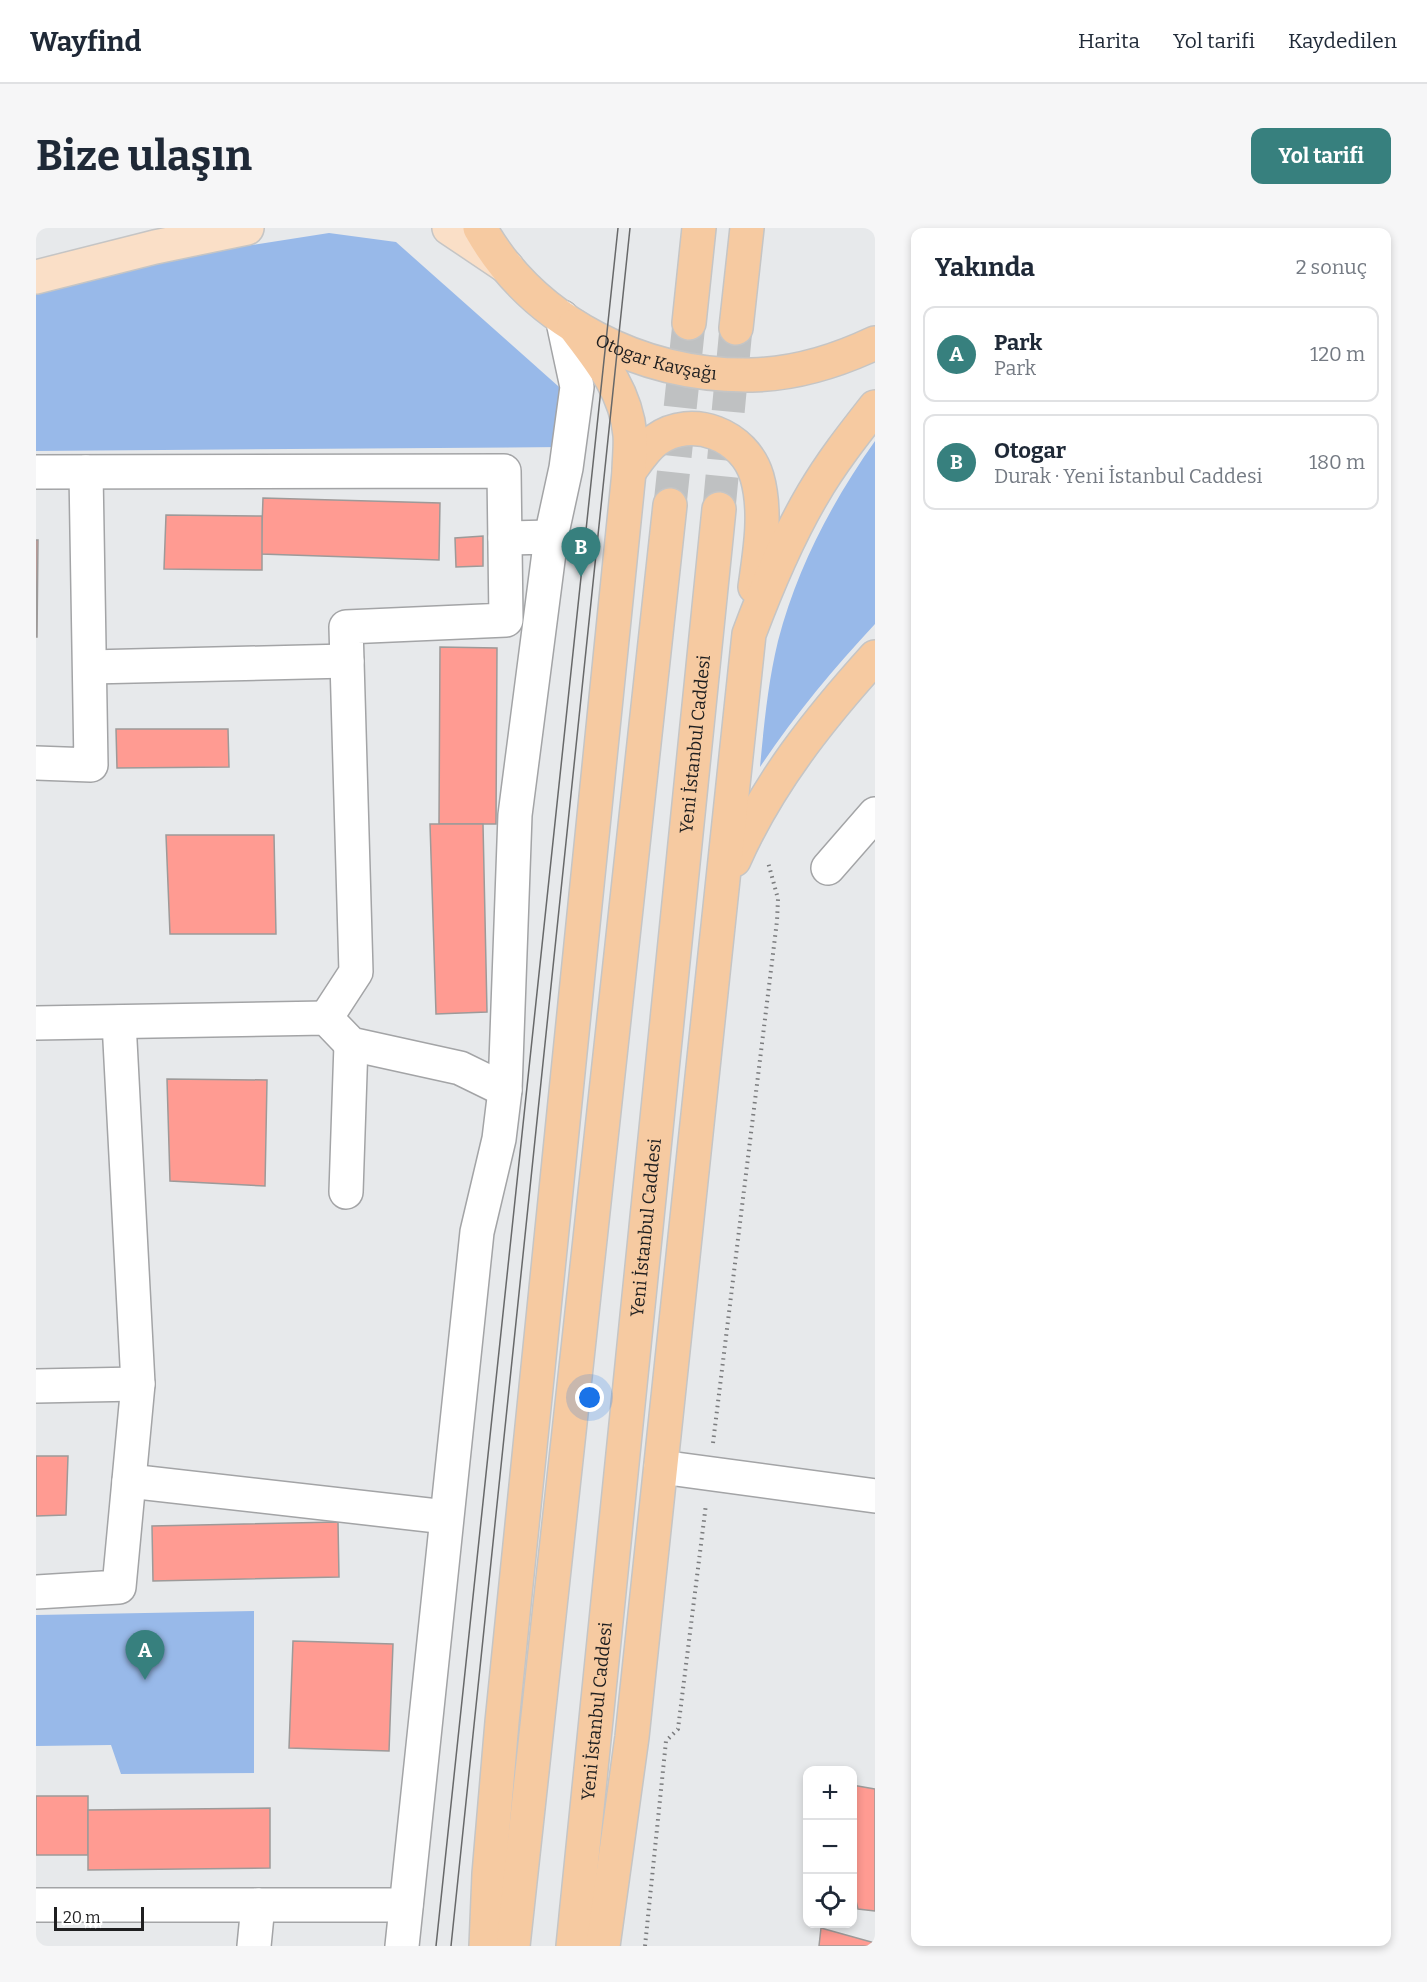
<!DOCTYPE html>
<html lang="tr">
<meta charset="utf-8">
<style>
:root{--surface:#fff;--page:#f6f6f7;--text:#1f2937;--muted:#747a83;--line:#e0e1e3;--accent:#37807e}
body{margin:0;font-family:Bitter,serif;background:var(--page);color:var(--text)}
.controls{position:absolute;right:18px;bottom:18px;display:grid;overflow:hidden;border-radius:12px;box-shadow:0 3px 9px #0003}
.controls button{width:54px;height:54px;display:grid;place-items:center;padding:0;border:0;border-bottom:2px solid var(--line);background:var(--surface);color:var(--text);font:30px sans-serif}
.scale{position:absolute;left:18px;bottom:15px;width:90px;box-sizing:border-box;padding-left:6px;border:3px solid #1f1f20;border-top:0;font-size:16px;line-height:21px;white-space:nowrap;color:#1f1f20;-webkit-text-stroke:4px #fff;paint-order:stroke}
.you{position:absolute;left:554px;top:1170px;width:21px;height:21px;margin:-15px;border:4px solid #fff;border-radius:50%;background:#1a73e8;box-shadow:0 0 0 9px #1a73e833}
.badge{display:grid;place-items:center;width:39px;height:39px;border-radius:50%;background:var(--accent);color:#fff;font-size:20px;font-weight:700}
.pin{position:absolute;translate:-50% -50px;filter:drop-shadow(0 2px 3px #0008)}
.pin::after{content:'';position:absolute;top:32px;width:21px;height:18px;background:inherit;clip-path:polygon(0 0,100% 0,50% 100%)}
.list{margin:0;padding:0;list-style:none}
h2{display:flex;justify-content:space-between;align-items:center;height:78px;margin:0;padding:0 24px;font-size:26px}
h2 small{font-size:20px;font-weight:400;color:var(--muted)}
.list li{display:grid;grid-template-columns:39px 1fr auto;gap:18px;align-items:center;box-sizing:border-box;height:96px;margin:0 12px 12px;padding:0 12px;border:2px solid var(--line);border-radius:12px}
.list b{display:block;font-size:22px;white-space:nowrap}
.list p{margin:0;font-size:20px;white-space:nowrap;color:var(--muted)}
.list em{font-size:20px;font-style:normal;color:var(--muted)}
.icon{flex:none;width:33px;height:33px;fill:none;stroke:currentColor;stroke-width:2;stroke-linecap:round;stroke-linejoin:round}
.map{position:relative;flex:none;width:839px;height:1718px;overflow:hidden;border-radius:12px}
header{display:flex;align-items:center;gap:36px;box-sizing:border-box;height:84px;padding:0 30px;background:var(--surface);border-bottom:2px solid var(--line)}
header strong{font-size:28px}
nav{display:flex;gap:33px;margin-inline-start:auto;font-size:21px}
.intro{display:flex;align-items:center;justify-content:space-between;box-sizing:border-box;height:144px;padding:0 36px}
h1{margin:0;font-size:42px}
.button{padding:15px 27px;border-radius:12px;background:var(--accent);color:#fff;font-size:21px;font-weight:700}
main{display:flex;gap:36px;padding:0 36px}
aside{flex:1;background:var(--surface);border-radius:12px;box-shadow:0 3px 9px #0003}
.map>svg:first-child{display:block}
.green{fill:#98b9e9}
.building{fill:#ff9b92;stroke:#9d9a99;stroke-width:1.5}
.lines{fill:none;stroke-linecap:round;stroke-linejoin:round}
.highway-tunnel{stroke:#bfc1c2;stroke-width:33;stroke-dasharray:33 16;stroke-linecap:butt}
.minor-casing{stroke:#a3a4a6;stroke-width:36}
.major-casing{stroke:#c5c5c5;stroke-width:36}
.highway-casing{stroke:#c5c5c5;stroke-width:36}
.path{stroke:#7b7c7e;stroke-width:4;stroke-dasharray:1.5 4.5;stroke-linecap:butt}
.minor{stroke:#fff;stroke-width:33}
.major{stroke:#fadfc7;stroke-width:33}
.highway{stroke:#f6caa1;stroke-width:33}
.tram{stroke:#676869;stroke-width:1.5}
.labels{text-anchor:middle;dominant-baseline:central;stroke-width:6;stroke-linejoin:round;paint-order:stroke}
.street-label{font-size:18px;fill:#1f1f20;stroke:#fff}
</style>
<header>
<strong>Wayfind</strong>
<nav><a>Harita</a><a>Yol tarifi</a><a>Kaydedilen</a></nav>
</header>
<div class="intro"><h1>Bize ulaşın</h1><a class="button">Yol tarifi</a></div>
<main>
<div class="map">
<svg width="839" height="1718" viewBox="0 0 839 1718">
<rect width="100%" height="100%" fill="#e7e9eb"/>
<g class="green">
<polygon points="293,5 360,14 531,166 527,219 0,223 0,60 145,28"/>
<path d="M 839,213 L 839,396 C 797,441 758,488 724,539 C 728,497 732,454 742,413 C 761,340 796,274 839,213 Z"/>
<polygon points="218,1383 218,1545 85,1546 75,1517 0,1518 0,1387"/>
</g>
<g class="building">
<polygon points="227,270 404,275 403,332 225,326"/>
<polygon points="130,287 226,288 226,342 128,341"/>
<polygon points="447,308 447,338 420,339 419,310"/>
<polygon points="0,312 2,312 1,409 0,409"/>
<polygon points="404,419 461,420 460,596 403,596"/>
<polygon points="80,501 192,501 193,539 81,540"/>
<polygon points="394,596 447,596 451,784 400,786"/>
<polygon points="130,607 238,607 240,706 134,706"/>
<polygon points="131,851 231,852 229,958 134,953"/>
<polygon points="0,1228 32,1228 30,1287 0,1288"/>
<polygon points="302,1294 303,1349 117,1353 116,1298"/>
<polygon points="257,1413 357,1416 353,1523 253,1520"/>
<polygon points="816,1557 839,1561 839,1683 822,1681 816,1657"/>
<rect x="0" y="1568" width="52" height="59"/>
<polygon points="234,1580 234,1640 52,1642 52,1582"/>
<polygon points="785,1700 839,1715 839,1718 783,1718"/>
</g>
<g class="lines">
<g class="highway-tunnel">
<polyline points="634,277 653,95"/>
<polyline points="683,281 700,100"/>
</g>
<g class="minor-casing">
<g id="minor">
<polyline points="0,244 468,243 470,392 310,399 320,744 290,790"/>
<polyline points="515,309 530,240 541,159 526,89"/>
<polyline points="54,439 311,433"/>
<polyline points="0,535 55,537 50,244"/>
<polyline points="792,640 839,586"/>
<polyline points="0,795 290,790 315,816 424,840 469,862"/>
<polyline points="310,964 315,816"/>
<polyline points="0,1158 102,1156"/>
<polyline points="625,1239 839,1268"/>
<polyline points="93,1253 410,1289"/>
<polyline points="0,1364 83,1359 102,1156 83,794"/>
<polyline points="0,1677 370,1677"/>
<polyline points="218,1718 222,1677"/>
<polyline points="366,1718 441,1004 463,911 469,862 479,587 515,309 469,310"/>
</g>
</g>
<g class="major-casing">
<g id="major">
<polyline points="413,0 471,39"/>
<polyline points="0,49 119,19 211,0"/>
</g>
</g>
<g class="highway-casing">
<g id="highway">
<path id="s1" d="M 444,0 C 498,96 608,149 716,147 C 759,146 801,133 839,115"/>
<polyline points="653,95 663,0"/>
<polyline points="700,100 711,0"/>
<path d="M 593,244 C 601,233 609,220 620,212 C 656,186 709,207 721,249 C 731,284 724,324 719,359"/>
<path d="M 698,632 C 732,555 783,491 839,429"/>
<path d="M 450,1718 L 453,1646 L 466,1494 L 593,244 C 593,232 595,219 594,207 C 590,163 564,132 538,98"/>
<polyline points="477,1718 634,277"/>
<path id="s2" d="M 537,1718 L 683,281"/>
<path d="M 567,1718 L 596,1509 L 713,406 C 731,358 751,310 777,266 C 795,235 817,207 839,179"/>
</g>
</g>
<g class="path">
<polyline points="677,1215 741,693 742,671 732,634"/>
<polyline points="609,1718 630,1513 642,1501 670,1276"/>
</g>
<use href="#minor" class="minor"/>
<use href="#major" class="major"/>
<use href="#highway" class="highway"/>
<g class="tram">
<polyline points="400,1718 582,0"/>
<polyline points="415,1718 594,0"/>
</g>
</g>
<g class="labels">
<g class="street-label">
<text stroke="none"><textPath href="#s1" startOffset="226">Otogar Kavşağı</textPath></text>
<text stroke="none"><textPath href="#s2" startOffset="1208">Yeni İstanbul Caddesi</textPath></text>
<text stroke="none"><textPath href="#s2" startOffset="722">Yeni İstanbul Caddesi</textPath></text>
<text stroke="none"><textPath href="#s2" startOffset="236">Yeni İstanbul Caddesi</textPath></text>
</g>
</g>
</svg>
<div class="controls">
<button>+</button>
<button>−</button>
<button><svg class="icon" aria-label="locate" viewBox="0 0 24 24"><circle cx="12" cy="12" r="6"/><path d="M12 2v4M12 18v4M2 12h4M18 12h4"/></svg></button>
</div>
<div class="scale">20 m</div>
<div class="you"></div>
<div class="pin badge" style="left:109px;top:1452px">A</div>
<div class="pin badge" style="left:545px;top:349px">B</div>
</div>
<aside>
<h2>Yakında<small>2 sonuç</small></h2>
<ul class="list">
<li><span class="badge">A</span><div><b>Park</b><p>Park</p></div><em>120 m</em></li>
<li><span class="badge">B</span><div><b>Otogar</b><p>Durak · Yeni İstanbul Caddesi</p></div><em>180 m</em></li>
</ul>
</aside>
</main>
